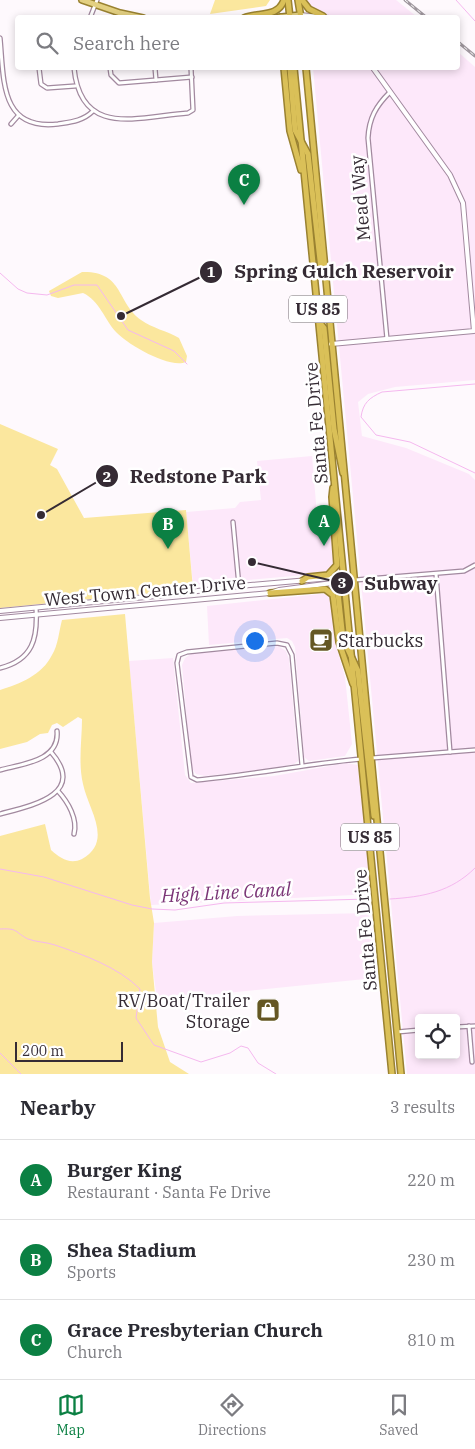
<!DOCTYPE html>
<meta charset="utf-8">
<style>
:root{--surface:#fff;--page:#f2f2f3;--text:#2b2b33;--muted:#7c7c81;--line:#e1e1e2;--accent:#0b8043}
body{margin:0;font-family:"IBM Plex Serif",serif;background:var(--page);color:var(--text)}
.controls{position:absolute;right:15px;bottom:15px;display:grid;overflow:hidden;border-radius:5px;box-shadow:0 2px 8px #0003}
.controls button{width:45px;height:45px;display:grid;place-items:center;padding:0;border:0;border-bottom:1px solid var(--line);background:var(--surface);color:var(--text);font:25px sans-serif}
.scale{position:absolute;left:15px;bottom:12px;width:108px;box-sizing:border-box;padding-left:5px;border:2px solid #352b34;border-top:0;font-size:14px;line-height:18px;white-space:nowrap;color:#352b34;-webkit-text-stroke:4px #fff;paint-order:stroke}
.you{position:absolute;left:254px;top:640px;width:18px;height:18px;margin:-12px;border:4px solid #fff;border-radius:50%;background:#1a73e8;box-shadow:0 0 0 8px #1a73e833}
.badge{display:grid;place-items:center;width:32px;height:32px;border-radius:50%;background:var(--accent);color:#fff;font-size:16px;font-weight:700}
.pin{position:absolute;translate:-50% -41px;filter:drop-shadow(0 1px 2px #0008)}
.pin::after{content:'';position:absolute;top:26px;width:18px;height:15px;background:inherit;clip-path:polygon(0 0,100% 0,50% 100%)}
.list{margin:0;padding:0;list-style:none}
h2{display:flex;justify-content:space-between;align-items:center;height:65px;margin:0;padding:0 20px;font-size:21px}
h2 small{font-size:16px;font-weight:400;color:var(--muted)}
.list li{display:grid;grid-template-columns:32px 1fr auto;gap:15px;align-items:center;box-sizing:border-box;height:80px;padding:0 20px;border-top:1px solid var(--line)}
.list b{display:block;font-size:19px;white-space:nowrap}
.list p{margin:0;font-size:16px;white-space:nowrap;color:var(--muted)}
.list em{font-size:16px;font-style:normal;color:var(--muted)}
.icon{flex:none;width:28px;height:28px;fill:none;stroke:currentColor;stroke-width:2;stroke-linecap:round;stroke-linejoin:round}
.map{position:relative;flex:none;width:475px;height:1074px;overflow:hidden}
.search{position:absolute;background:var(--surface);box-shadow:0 2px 8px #0003;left:15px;right:15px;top:15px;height:55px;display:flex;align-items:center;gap:12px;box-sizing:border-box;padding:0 18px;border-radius:5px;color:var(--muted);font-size:19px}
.sheet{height:305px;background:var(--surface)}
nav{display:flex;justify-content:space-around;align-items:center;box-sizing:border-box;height:70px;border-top:1px solid var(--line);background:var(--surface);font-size:14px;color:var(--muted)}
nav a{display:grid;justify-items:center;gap:2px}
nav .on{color:var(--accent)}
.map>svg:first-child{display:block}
.built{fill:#fde8fa;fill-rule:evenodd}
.green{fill:#fbe79e}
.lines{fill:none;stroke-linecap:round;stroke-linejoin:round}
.stream{stroke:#f5b8ef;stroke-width:1}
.minor-casing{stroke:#a2899f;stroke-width:5.5}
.tertiary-casing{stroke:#a2899f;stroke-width:6}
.primary-casing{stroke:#9a8231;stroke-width:8}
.trunk-casing{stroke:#9a8231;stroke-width:8}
.minor{stroke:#fff;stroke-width:3}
.tertiary{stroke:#fff;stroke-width:4}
.primary{stroke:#e3d082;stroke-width:5}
.trunk{stroke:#dac058;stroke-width:5}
.rail-casing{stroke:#9e969d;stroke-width:3}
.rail{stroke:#fff;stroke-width:1;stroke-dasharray:4;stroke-linecap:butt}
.labels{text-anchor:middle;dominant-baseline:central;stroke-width:5;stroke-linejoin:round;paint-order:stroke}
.shield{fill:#fff;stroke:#726b71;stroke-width:1}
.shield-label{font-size:16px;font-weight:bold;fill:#352b34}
.street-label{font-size:18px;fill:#352b34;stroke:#fff}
.poi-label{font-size:18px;fill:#352b34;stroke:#fff;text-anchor:start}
.water-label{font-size:19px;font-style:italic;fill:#7b3577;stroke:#fff}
.leader{fill:none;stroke:#352b34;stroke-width:2}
.callout-dot{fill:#352b34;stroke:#fff;stroke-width:2}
.mark-label{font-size:15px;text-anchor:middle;font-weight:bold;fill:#fff}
.callout-label{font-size:19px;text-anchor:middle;font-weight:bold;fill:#352b34;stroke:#fff;stroke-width:5;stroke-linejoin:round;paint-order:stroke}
</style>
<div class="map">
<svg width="475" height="1074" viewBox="0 0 475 1074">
<rect width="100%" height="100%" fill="#fef9fd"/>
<g class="built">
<polygon points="307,0 396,0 417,17 309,17"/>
<path d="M 458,52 L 475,67 L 475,380 L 395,387 L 368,394 L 358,402 L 362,436 L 406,448 L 469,474 L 475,480 L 475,1074 L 407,1074 L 313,68 L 458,68 ZM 419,1018 L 456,1018 L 456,1055 L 419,1055 Z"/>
<polygon points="312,456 318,527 332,526 336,559 333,568 326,573 193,585 186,512 235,508 240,502 261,500 257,461"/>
<polygon points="330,593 336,645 345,677 352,744 345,756 309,761 304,757 295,647 292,641 287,638 209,645 207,606"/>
<polygon points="278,646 286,651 289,659 298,761 294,764 269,769 205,776 196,774 191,767 182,665 185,658 191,654"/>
<polygon points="173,658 185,775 191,783 274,776 346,763 358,765 373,894 151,905 129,661"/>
<polygon points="369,913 375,978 157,1000 152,962 154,923 237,916"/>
</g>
<g class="green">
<polygon points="215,0 270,0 266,6 210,14"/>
<path d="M 82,272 C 124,271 116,302 141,320 C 152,328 167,331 179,338 L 187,356 L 186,362 C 169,369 127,344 116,332 C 104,319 100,301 83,293 L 58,298 L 51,296 L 49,291 Z"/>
<polygon points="0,424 58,449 50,465 57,469 84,518 186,510 193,589 0,608"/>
<path d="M 125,614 L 150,898 L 154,923 L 152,962 L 158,1027 L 170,1062 L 189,1074 L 0,1074 L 0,836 L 45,824 L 51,850 C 60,858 70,865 82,859 C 114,841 88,809 83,784 C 78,763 82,740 82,719 L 78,717 L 63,727 L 57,723 L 52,725 L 48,733 L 40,734 L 27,742 L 0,749 L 0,690 C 20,684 42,675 52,655 C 58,646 59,631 62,620 Z"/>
</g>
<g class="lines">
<g class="stream">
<polyline points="456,0 475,21"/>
<polyline points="0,273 18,289 27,293 47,295 74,285 97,285 128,330 174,351 187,364"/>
<path d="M 475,384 L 382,392 C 369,398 363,403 361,417 L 376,435 L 410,442 L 475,473"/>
<polyline points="0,869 44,877 132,905 152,909 175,910 224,903 368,899"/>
<path d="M 390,899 C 423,897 451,892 475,868"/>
<path d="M 0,929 C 19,928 14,932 28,939 C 36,942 46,942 55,945 C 84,955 118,967 140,989 L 136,1018 L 154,1045 L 201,1062 L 230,1053 L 241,1046 L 248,1048 L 258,1063 L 276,1074"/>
<polyline points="0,1053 21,1074"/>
</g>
<g class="minor-casing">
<g id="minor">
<polyline points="90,18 97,0"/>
<path d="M 0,38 C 4,80 0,131 58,124 C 71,122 83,121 93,111"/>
<polyline points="39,68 41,84 47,88 75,86"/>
<path d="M 74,68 C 81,138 137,117 188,113 L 193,110 L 191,68"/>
<polyline points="110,68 111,75 119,83 156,80 155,68"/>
<polyline points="156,80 192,77"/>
<polyline points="11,124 18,116"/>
<path d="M 387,339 L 368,138 C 369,118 376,106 390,92"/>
<polyline points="233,522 239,586"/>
<polyline points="436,574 450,752"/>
<polyline points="355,580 464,571 475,565"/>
<path d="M 0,668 C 33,660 38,638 36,608"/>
<polyline points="372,758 475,750"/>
<path d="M 302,765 L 292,655 L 287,645 L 277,643 L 187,652 L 179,655 L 177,663 L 191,777 L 197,780 C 252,775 306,764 361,759"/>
<path d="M 0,770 C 22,764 60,761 57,731"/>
<path d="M 58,791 C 68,802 78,819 74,834"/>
<path d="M 0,814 C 30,806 88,795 51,752"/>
<polyline points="469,1026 472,1062"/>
<polyline points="456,1027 475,1026"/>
<polyline points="397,1032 419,1030"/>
</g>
</g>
<g class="tertiary-casing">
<g id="tertiary">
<polyline points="300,15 329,18"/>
<polyline points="331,344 474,331 463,203 450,175 373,68"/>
<polyline points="0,611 156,596 239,586 343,577 353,580"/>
<polyline points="0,618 270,593 279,590 355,580"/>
</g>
</g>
<g class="primary-casing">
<g id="primary">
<polyline points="82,0 120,13 143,18"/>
<polyline points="273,18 300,15"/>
</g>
</g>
<g class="trunk-casing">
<g id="trunk">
<polyline points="288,0 290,18"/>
<polyline points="298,0 301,18"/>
<polyline points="302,0 309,9 323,16"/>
<polyline points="281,17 281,18"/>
<path d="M 244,18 C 258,12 278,18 284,0"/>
<polyline points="284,68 290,131 301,170"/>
<polyline points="290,68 295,130 308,154 321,269"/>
<polyline points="294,68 392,1074"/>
<polyline points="306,68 401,1074"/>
<polyline points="320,323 324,328 334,429 343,473"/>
<polyline points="334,578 337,584 343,639 358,671 374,816"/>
<polyline points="302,581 308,577 328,575 337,565 332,497 333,488"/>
<polyline points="270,593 325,589 333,595 339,642 353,684"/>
</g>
</g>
<use href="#minor" class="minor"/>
<use href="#tertiary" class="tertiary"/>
<use href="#primary" class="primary"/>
<use href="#trunk" class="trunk"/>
<g class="rail-casing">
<g id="rail">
<polyline points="405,0 427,18"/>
<polyline points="458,42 475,56"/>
</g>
</g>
<use href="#rail" class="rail"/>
</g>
<defs>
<g id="cafe-square" transform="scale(1.25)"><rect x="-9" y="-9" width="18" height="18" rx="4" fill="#645723" stroke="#fff"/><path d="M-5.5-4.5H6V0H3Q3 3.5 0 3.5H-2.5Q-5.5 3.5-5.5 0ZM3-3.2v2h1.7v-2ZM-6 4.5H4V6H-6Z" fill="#fff"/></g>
<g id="shop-square" transform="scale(1.25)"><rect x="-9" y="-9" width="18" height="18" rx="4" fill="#645723" stroke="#fff"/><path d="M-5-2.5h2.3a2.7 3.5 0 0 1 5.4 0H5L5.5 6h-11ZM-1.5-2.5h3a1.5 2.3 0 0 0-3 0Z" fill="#fff"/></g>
</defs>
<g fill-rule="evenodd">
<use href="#cafe-square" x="321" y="640"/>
<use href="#shop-square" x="268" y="1010"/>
</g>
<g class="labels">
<g class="shield">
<rect x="289" y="295.5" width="58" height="27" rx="4"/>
<rect x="341" y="823.5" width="58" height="27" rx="4"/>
</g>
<g class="shield-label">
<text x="318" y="309">US 85</text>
<text x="370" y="837">US 85</text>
</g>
<g class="street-label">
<text transform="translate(360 198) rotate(-95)">Mead Way</text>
<text transform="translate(316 423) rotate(-95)">Santa Fe Drive</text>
<text transform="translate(145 591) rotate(-5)">West Town Center Drive</text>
<text transform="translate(365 930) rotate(-95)">Santa Fe Drive</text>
</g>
<g class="poi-label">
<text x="338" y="640">Starbucks</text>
<text x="250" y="1000" text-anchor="end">RV/Boat/Trailer<tspan x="250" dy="21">Storage</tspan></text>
</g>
<g class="water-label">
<text transform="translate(226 892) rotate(-3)">High Line Canal</text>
</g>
</g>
<path class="leader" d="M121 316L211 272M41 515L107 476M252 562L342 583"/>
<g class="callout-dot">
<circle cx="121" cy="316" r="5"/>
<circle cx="41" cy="515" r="5"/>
<circle cx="252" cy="562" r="5"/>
<circle cx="211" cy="272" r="12"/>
<circle cx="107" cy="476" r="12"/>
<circle cx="342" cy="583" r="12"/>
</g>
<g class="mark-label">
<text x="211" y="277">1</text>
<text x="107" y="482">2</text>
<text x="342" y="588">3</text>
</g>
<g class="callout-label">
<text x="344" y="278">Spring Gulch Reservoir</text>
<text x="198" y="483">Redstone Park</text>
<text x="401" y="590">Subway</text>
</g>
</svg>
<div class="controls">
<button><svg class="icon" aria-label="locate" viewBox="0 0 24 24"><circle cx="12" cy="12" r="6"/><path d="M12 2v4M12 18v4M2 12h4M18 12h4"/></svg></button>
</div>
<div class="scale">200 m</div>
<div class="you"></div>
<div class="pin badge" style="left:324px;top:546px">A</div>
<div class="pin badge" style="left:168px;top:549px">B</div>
<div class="pin badge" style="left:244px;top:205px">C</div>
<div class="search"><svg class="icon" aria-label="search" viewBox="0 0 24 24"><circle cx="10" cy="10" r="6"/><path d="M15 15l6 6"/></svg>Search here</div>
</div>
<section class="sheet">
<h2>Nearby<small>3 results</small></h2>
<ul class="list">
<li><span class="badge">A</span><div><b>Burger King</b><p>Restaurant · Santa Fe Drive</p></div><em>220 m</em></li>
<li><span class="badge">B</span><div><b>Shea Stadium</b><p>Sports</p></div><em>230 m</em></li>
<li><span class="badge">C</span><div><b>Grace Presbyterian Church</b><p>Church</p></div><em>810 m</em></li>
</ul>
</section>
<nav>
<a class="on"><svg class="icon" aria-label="map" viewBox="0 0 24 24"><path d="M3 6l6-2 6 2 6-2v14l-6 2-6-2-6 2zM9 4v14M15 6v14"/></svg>Map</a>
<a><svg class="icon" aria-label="directions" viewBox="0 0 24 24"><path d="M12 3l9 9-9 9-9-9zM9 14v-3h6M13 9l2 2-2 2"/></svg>Directions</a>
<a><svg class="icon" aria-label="saved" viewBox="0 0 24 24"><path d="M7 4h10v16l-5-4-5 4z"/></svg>Saved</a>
</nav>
